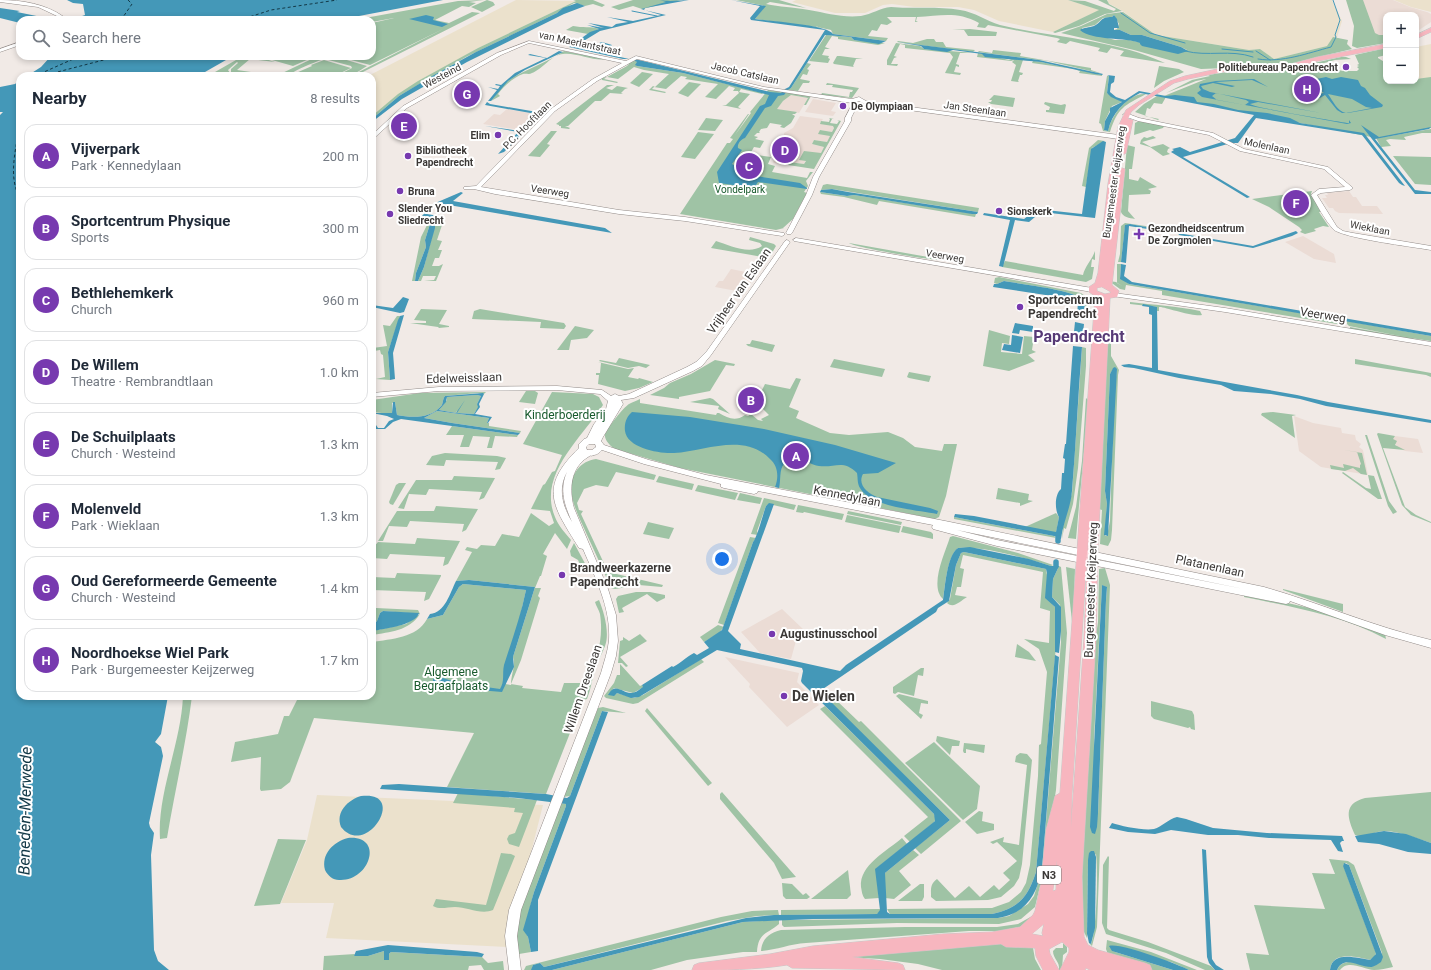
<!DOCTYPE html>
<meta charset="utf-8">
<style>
:root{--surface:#fff;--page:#f2f2f3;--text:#1f2937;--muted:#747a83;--line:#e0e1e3;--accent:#7739af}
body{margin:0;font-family:Roboto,sans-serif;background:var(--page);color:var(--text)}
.controls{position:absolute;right:12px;top:12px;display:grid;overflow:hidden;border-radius:8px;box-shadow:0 2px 6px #0003}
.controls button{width:36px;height:36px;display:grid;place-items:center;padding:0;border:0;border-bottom:1px solid var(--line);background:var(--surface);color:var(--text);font:20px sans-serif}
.you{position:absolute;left:722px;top:559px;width:14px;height:14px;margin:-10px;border:3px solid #fff;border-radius:50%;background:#1a73e8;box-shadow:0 0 0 6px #1a73e833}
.badge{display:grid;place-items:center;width:26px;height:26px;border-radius:50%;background:var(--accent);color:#fff;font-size:13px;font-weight:700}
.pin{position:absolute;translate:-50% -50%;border:2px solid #fff;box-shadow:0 1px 4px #0006}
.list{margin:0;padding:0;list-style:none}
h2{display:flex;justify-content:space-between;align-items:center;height:52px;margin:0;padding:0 16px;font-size:17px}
h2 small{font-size:13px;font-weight:400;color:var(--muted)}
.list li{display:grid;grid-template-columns:26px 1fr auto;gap:12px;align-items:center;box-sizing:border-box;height:64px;margin:0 8px 8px;padding:0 8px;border:1px solid var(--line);border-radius:12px}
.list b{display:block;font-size:15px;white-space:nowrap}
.list p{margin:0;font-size:13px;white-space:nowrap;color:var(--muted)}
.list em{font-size:13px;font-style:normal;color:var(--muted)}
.icon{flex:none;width:22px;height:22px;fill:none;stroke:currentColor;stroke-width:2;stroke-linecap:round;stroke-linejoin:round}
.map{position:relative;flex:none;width:1431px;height:970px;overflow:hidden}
.search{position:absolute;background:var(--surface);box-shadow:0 2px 6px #0003;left:16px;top:16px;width:360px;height:44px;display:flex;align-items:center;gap:10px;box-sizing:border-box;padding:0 14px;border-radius:12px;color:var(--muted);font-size:15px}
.panel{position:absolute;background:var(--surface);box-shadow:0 2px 6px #0003;left:16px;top:72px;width:360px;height:628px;border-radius:12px}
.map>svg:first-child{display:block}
.built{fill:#ebdcd5}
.industrial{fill:#ebe1cc}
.green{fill:#9fc3a5;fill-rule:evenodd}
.water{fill:#4498b8;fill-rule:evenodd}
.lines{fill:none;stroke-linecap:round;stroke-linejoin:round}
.stream{stroke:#4498b8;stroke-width:1}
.canal{stroke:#4498b8;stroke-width:5.5}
.ferry{stroke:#133947;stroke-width:1;stroke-dasharray:3 2.5;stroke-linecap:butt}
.minor-casing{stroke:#928b88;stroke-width:1}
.major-casing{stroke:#c8c7c7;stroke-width:1}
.minor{fill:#fff;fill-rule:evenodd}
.major{fill:#f7b6bf;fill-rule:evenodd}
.poi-dot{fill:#7739af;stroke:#fff;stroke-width:1.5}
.labels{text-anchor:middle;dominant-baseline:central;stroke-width:4;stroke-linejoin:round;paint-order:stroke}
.far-street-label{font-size:10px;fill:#3b3836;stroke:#fff}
.far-poi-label{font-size:10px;font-weight:bold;fill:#3b3836;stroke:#fff;text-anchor:start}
.far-park-label{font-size:10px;fill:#185a2d;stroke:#fff}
.shield{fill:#fff;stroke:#767472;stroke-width:1}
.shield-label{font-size:11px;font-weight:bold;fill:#3b3836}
.street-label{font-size:12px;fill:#3b3836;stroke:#fff}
.poi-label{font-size:12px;font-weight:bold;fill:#3b3836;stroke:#fff;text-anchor:start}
.park-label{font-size:12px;fill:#185a2d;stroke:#fff}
.near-poi-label{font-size:14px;font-weight:bold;fill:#3b3836;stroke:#fff;text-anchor:start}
.district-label{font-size:16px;font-weight:bold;fill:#573a76;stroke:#fff}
.near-water-label{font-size:16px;font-style:italic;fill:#133947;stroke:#fff}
</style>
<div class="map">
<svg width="1431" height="970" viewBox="0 0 1431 970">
<rect width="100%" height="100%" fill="#f1eae6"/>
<g class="built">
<polygon points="1353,0 1393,0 1410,7 1427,12 1431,14 1431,22 1416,32 1416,15 1386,15 1386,36 1368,35"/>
<polygon points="791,95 808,98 799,113 776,109 783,101"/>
<polygon points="813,99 836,103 831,111 836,112 833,116 805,112"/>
<polygon points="507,109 536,114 520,130 483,124 494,114 500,115"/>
<polygon points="800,116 823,119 820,123 834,126 834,127 832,132 820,130 830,136 827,142 814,140 812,144 824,147 821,153 804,160 806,160 804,164 789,162 788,165 774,163 773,162 782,148 777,146 784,136 784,133 793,128"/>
<polygon points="1349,191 1353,197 1356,197 1362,206 1377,206 1383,214 1339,213 1335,211 1333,208 1329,208 1322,198 1327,198 1325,195 1328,195 1327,193"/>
<polygon points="1303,236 1334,254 1336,263 1314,259 1285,242"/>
<polygon points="731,269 756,274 747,289 744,288 742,292 715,287 719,281 723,281"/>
<polygon points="1294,416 1313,423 1341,428 1342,433 1355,435 1356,440 1361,444 1359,447 1363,450 1368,475 1321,467 1299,451"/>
<polygon points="1395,436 1418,439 1423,453 1405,451 1398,448 1392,439"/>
<polygon points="782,609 805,631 797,637 791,659 760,653 741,632"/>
<polygon points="725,657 799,673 797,682 819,705 787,727 749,687 750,684"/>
</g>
<g class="industrial">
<polygon points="516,0 576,1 478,48 397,95 372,117 372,76 368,76"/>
<polygon points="796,0 1068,0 1100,10 1053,32 999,21 974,10 958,7 914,7 892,4 883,5 865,13 835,13 792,2"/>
<polygon points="1108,0 1332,0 1342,21 1335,44 1274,59 1260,49 1249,50 1156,35 1121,10 1108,3"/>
<polygon points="1394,0 1431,0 1431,12 1411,7"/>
<polygon points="1431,44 1431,78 1416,79 1416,47"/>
<polygon points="317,795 543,805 507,947 326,938 334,903 281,903 307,840"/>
</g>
<g class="green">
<polygon points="484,0 469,2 476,3 469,7 462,6 435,20 449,23 472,12 480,13 355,76 351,76 443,29 370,65 336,56 372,56 372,30 374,29 372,29 372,23 394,18 372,22 372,20 354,20 458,1"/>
<polygon points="487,0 493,2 495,5 482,12 471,7"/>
<polygon points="573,0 593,0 605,5 602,7 593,4 585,6 574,3 557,13 466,57 399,96 372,119 372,116 398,94 418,81 478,48 576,1"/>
<polygon points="633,0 681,0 642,9 633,6 619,10 611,7"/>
<path d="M 736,0 L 779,0 L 806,8 L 770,2 L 766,4 C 780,7 792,7 809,10 C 827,13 842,18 861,16 C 872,14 880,8 891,7 C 914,9 938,6 960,10 C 975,12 986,21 1000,25 C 1054,38 1113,39 1165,63 L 1120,56 L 1124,51 L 1111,48 L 1107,53 L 1098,51 L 1100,48 L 1070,41 L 1066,44 L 1057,42 L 1060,39 L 1057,38 L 988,25 L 985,28 L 977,27 L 979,23 C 957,11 941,16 917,17 L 916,21 L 918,22 L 915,22 L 916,17 L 887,17 L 892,22 L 887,25 L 881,24 L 877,31 L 872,30 L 868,36 L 888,38 L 886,41 L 833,34 L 831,30 L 817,27 L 818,26 L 816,27 L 755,19 L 765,6 Z"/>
<polygon points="1068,0 1085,1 1114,11 1116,9 1098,0 1107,0 1109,4 1122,11 1105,14 1079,26 1055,33 1053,32 1099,10"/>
<polygon points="1346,0 1363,0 1375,33 1379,35 1386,35 1386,43 1357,48 1352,46 1354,26"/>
<path d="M 1123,12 L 1156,35 L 1249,50 L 1260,49 L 1274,59 L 1327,46 L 1333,37 L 1348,40 L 1347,44 L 1352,49 L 1280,66 L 1201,69 L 1134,50 L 1061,33 L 1081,26 L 1107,14 ZM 1114,15 L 1119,24 L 1117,29 L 1114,30 L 1120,30 L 1131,35 L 1142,35 L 1181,47 L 1187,50 L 1183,52 L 1129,40 L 1115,40 L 1082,31 L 1082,28 L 1095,25 L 1103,18 L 1112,17 Z"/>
<path d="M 573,26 C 583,28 590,26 599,29 L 588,34 L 566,30 Z"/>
<polygon points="970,29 997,32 996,36 968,36 964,30 952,30"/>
<polygon points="826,35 851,37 854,40 885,43 878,45 838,39 838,37 832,36 825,47 830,49 825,49 822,55 829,56 828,58 830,59 828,63 809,61"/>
<polygon points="927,39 934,39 936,42 943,42 946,47 975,50 973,52 897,42 898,41 913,43"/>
<polygon points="896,43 920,46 924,49 974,53 960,53 956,64 959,65 959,67 956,66 954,72 961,73 960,75 945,73 953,57 950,53 905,48 905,45 900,44 894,56 897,57 894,58 891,64 898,64 897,66 887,65 887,60"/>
<polygon points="1386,48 1386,55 1378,57 1378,58 1386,63 1386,81 1416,81 1416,79 1431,77 1431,128 1378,138 1431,129 1431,133 1422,133 1404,137 1406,140 1390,139 1386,140 1391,146 1381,147 1376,138 1164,96 1206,79 1196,81 1166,93 1192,80 1210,76 1208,75 1234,71 1287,69 1341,57 1346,57 1351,59 1335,60 1317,65 1343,71 1357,71 1359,69 1357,67 1359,66 1357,65 1359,64 1355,55"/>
<polygon points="993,50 1021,53 1020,56 1091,68 1091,70 1103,74 1048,61 978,52 979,51 992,53"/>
<path d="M 564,51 L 604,59 C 597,62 575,52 563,54 C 551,55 543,69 532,73 C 529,75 526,73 523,74 C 514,77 504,86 498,94 L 500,96 L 491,101 C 496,95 503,84 509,80 C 526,69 550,61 564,51 Z"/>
<polygon points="978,53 1009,60 1014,58 1041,62 1102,75 1102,76 1079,73 1080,71 1074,69 1032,63 1033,61 1023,60 1019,72 1023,73 1022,75 1020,75 1018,81 1019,82 1011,81 1016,65 1012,62 1014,60 1011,61 977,57"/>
<polygon points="243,56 256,56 275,62 250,59 237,70 251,72 250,75 264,76 242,76 231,72 231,69 238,63 237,62 228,70 230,73 237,76 224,76 218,73 214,76 208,76"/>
<polygon points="258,56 316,56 293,66"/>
<path d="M 318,56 L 324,56 L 324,59 C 310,64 299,68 287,76 L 276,76 Z"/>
<path d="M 325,56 L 333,56 L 367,66 C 358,72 349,78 338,75 L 352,68 L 351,66 L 325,59 Z"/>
<polygon points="837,56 840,56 863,59 856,59 853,66 854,67 834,64 833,63"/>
<polygon points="324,60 351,68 334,76 289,76 312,66 311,65"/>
<polygon points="633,60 638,62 636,64 637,66 683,73 763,93 762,94 741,89 739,92 750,94 738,107 741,109 722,105 726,105 739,93 738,91 733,91 735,88 729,86 716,99 705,97 718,84 685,79 687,77 681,76 666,89 654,87 652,89 666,92 665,93 649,90 653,86 655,87 669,74 644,70 634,67 618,79 607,77 604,79 618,82 617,83 602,80 601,78 607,77 627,66 629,64 628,63"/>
<polygon points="807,63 811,64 807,69 809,70 807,75 803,74 800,79 810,81 809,83 803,83 798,91 787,90 791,88"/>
<polygon points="1159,66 1179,69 1184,72 1164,81 1154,88"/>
<polygon points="642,72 653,74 639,87 630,83"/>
<path d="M 1107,76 L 1109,76 L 1107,93 L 1122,102 L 1112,106 L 1105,121 L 1104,130 L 1108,131 C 1111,116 1128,92 1146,94 C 1124,106 1118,107 1110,132 L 1103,131 L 1101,124 L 1099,123 Z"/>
<polygon points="689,82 701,84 688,97 678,93"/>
<polygon points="827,83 859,88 852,98 821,95 822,93 849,97 850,92 852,92 853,90 832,87 833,85 826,85"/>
<polygon points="607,85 614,85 606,88 612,90 617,86 628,88 625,89 621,93 623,94 610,93 601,101 595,101 568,126 565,126 570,128 569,129 561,128 561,126 559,126 559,125 556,124"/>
<polygon points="768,90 811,96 806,105 804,105 808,98 791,95 783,101 777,109 797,112 795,114 792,114 795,116 791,123 784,128 780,127 782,125 770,123 767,128 761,129 759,132 760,133 757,133 754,136 758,137 755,139 764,141 760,148 754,147 750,154 771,157 768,164 775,166 772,172 807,178 810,172 813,172 806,181 808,186 804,192 807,193 793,219 783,228 784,228 776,230 680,214 727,143 730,143 733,139 730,138 748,114 749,114 735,135 751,113 750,112"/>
<polygon points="994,95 1015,98 1013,107 991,104 988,102 991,102 992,100 989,100"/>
<polygon points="1157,96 1166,97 1162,104 1154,103 1150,109 1147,108 1145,116 1159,119 1158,120 1135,112 1144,104"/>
<polygon points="1045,102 1061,105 1065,104 1066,105 1064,114 1046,112 1046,110 1049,110 1050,107 1044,104"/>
<polygon points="706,118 723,120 715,131 698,130"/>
<polygon points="829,118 834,119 832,119 830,123 837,124 839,121 837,120 841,121 814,169 788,165 789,162 804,164 806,161 799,160 804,151 821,153 824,147 812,144 814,140 827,142 830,136 818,134 820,130 832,132 834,128 833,126 820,124 821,121 829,122 830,119"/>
<polygon points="1139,121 1164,126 1163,128 1153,131 1150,130 1134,135 1135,123"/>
<polygon points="551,131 557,131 547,144 550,145 540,157 528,156"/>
<polygon points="698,132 714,134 695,159 681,157"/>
<polygon points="1153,136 1156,138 1142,142 1151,147 1163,144 1170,148 1168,149 1167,152 1170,154 1163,156 1150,147 1140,144 1141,140 1144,137 1147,138"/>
<polygon points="1098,140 1105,141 1092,148 1086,187 1082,186 1089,148"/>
<path d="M 1127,145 L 1135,147 L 1132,169 L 1129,169 L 1129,179 L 1138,181 L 1140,177 L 1157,187 L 1148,189 L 1151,191 L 1150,194 L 1129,195 L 1128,211 L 1135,219 C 1129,218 1123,217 1121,212 Z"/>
<polygon points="1393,156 1431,157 1431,185 1415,184"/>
<polygon points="827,184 979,208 978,212 832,189 821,190 823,185"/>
<polygon points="1312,191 1311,194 1323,212 1319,212 1329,227 1323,226 1314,229 1316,231 1305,234 1300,232 1302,230 1299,227 1269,207 1252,199"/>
<polygon points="820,192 847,196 854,195 976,214 975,217 879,201 877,205 844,197 821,194"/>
<polygon points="422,223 430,224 425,240 426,247 416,273 415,281 412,281 421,237 427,225"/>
<polygon points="1125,223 1166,229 1172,232 1130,224 1125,227 1121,262 1118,262 1120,254 1121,226"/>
<polygon points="435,225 442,225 437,240 442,241 438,250 442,250 439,258 435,258 432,266 439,266 443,264 436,281 424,281 434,280 436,276 423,276 421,281 418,281 424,267"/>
<path d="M 750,237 L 774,244 L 776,246 L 769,258 L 711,248 L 716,241 C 729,245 749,255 762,246 L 760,243 L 749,240 Z"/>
<path d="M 849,243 L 945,260 C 938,262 853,247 849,243 Z"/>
<path d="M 1095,251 L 1095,260 L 1092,259 L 1091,267 L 1094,267 L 1092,279 L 1086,282 L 1002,267 L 1005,261 L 1083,275 C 1085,266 1092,260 1095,251 Z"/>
<polygon points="1117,264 1121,264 1120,277 1129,284 1342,320 1343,325 1162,295 1162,291 1126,285 1125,290 1120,289 1109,281 1116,282 1122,286 1117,283"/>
<path d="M 999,277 L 1081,293 L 1089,299 L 1089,312 L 1086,320 L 1084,319 L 1085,301 C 1077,290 1020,284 1004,281 L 997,284 L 994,283 L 995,278 Z"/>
<path d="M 1130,302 C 1153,305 1177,306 1200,311 L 1202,315 C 1195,317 1170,309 1161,307 L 1159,307 L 1159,311 L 1157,311 L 1157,307 L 1130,304 Z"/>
<polygon points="421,309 447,310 439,324 449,326 449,327 439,328 438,327 410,323 426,323 426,321 414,320"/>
<polygon points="480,309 564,323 566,326 564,329 540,328 541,322 472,319 474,311"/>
<polygon points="397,316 400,316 388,352 390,380 376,379 385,377 383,355 381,354 380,350 374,351 373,348 387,346 383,325 390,326"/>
<polygon points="1347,321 1431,336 1431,341 1410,338 1431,343 1350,329 1350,327 1405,337 1349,326 1347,324"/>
<polygon points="575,326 594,330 587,338 571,340 569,350 557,350"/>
<polygon points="989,330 1010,336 1009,344 1002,343 1001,352 1022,354 1024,336 1034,337 1032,350 1036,352 1028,355 1035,361 1009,371 983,366"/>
<path d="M 1109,332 L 1111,333 L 1111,356 L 1119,370 L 1118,375 L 1112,530 L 1111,540 L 1108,546 L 1100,544 L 1102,510 L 1099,509 L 1107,351 ZM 1113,369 L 1117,369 L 1114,394 L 1110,521 L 1107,536 L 1105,536 L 1107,504 L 1105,491 L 1110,374 Z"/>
<polygon points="752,340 775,345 772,352 748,346 746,344 750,344"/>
<polygon points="1082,347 1086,348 1086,366 1078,468 1073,504 1066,529 1064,528 1062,539 1063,526 1072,493"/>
<polygon points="619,358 650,365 646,368 639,366 628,368 599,361 600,360 616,363"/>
<polygon points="834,359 885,369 882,377 830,367"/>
<polygon points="1355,359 1431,373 1431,377 1426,375 1355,364"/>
<polygon points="715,360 735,364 734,366 726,365 710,391 679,397 679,399 650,395 664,388 670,383 691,374"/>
<polygon points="598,362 628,369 634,368 628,377 638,379 639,378 653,382 639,388 625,391 598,384 599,375 596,375 596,373 600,373 601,363"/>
<polygon points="909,372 931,376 929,382 909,378 907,377"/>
<path d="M 796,378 L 801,379 L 789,407 L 799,411 L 796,418 L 830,433 L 849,435 L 888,432 L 903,438 L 915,447 L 942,451 L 944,444 L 957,444 L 946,496 L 939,517 L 935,519 L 680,468 L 615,449 C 610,446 604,440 605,434 C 607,428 624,407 629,404 C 632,402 637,401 640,399 L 640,403 L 716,415 L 717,413 L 719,413 C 728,418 735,422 745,415 L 748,416 L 751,414 L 758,420 L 763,421 L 761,419 L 769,415 L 756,402 L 765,384 L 790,389 Z"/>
<polygon points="526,391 535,391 538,393 535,404 519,402"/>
<path d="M 486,392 L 484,394 L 478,393 L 445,396 C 443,398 443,402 442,405 C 431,419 412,418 397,415 L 395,402 L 392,403 L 392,414 L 372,412 L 372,400 L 420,393 Z"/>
<path d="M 552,392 L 593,394 L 599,397 L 603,405 C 583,437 537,474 555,517 C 558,525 565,533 571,540 L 567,549 L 555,533 L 543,554 L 547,556 L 541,576 L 540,576 L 535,588 L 541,588 L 538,596 L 540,598 L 521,660 L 511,684 L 523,686 L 522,688 L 561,692 L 564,683 L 589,683 C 596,658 604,641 600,614 C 599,610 596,606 595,602 L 599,600 C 604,612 610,633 605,646 C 602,654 598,661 595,669 C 592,679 591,689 587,699 L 583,700 L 546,794 L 447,787 L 474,733 L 314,718 L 290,782 L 281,789 L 261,791 L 260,789 L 261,757 L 231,762 L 235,742 L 278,734 L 284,716 L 289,716 L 299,696 L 372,696 L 372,642 C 391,639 417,638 427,619 L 443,615 L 459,587 L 463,584 L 526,590 L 505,684 L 511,685 C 511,674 516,666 513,657 L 535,587 L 469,580 L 456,581 L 472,552 L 465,550 L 467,547 L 477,549 L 481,545 L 495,546 L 502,534 L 519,537 L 531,513 L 549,526 L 554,523 L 550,511 L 531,509 L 543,485 L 545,484 L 552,472 L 555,471 L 562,455 L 523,444 Z"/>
<polygon points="477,395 481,396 477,404 479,406 474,414 457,413 457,411 456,413 439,410 447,400 447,397"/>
<polygon points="710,398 713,399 730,414 718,409 719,406 690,402"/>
<path d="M 1086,398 L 1088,400 C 1085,447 1080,493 1076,539 L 1068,538 L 1076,507 L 1082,461 Z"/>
<polygon points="437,411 489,418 487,423 489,423 489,426 521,431 520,433 452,423 424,418"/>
<polygon points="1273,412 1296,415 1292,416 1295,438 1261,415 1262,413"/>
<polygon points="452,426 518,435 517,437 495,436 492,448 487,448 490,437 473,436 469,447 460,447 464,435 446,435"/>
<polygon points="1378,433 1395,436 1393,439 1397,441 1395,445 1405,450 1383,448 1405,507 1416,515 1431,522 1431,523 1411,515 1402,505 1377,434"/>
<polygon points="1365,435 1367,435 1389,501 1397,512 1393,514 1388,506"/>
<polygon points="1344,450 1362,453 1367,475 1361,474 1353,468 1345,471 1331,469 1330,465 1344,468 1343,464 1360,468 1360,465 1361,464 1357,452"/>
<polygon points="445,453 497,456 506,458 500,469 495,470 498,462 446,460 444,466 426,465 432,456"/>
<path d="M 596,459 L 656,475 L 654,480 L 616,472 L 608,487 L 596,485 L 584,489 L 577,503 L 579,510 L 583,511 L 581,514 L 608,572 L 663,585 L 662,587 L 639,585 L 615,589 L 611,588 C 603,570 595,552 587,535 C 581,521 573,507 571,491 C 570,475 580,461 596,459 Z"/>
<polygon points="1343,472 1366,488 1371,489 1368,475 1374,476 1382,499 1378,499 1342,473"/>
<polygon points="454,476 495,478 484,498 479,500 482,492 429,489 426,495 409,494 404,509 398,508 416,480 452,480"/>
<polygon points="659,476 694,484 692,490 656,482"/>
<polygon points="399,483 406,483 393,505 390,504 389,502 396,485"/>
<polygon points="698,485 738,493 735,500 695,491"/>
<polygon points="998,488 1029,494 1028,500 1033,501 1020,506 1020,503 996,499"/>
<polygon points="740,493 762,498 760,504 737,500"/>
<polygon points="764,498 796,505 794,510 769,504 766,506 757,531 758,535 751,534"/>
<polygon points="798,505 844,514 842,520 804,512 803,513 796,512"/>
<polygon points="436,506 478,509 466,530 462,532 464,524 410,521 407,527 389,526 383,541 378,541 397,511 434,511"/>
<polygon points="848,511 902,522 901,525 847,514"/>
<polygon points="1056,513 1059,517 1056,533 1025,527"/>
<polygon points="847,515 901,526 899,533 845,522"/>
<polygon points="954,517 1054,536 1056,538 954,519"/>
<polygon points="648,522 674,528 669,539 643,534"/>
<polygon points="903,526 931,532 933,534 933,539 901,532"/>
<path d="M 953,536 L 1018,553 L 1053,565 L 1051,566 C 1024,558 985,546 958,548 C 947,556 945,587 943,599 C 929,586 945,553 950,537 Z"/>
<polygon points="750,537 756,538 753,542 724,625 718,623"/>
<polygon points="417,538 460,541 448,564 443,566 445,557 390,554 387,559 372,558 372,549 378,542 415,544"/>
<polygon points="574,543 588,569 582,569 578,560 571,556 570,551"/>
<path d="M 964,552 L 1046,569 L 1052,604 L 1055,607 L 1056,646 L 1036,872 C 1028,897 1019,908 992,914 L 890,914 L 887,909 L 992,908 L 1009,902 L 1021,892 L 1026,883 L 1030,865 L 1038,776 L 1039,745 L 1041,744 L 1047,672 L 1039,649 L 1024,639 L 1049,643 L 1050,611 L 1040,608 L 1043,572 L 963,555 L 960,568 L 964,569 L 961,587 L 957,587 L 955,595 L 967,597 C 960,601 954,609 947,603 L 950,599 L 956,565 L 961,553 Z"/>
<polygon points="1059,566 1061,567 1067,633 1056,790 1042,878 1035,907 1021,919 999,924 897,923 784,927 782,925 782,920 998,918 1009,916 1028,904 1034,896 1042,870 1061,642 1060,605 1052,597 1053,579"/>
<polygon points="1066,567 1075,569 1073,630"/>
<path d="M 1105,568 L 1110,585 L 1097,927 L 1092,946 L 1089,943 L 1091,944 C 1097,930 1098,870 1096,854 L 1088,860 L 1087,938 L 1083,930 L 1082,870 L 1093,655 L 1098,622 L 1099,569 ZM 1102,585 L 1107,588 L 1106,600 L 1098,814 L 1094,738 Z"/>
<polygon points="397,573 441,575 441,576 429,599 424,601 426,592 372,590 372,577 395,578"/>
<polygon points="1283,589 1343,604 1343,612 1283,590"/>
<polygon points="636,592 650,592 665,595 665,598 657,602 647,594 622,608 624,612 619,613 616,599 618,596"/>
<path d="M 1244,593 L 1314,609 L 1385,634 L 1386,639 C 1341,615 1293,607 1244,597 Z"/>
<path d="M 376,608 L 418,610 L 420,614 C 409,631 390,632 372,635 L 372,631 L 406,624 L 420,614 L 383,611 L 380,613 L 377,621 L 372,626 L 372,614 L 374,614 Z"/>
<polygon points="718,625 724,627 719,633 704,642 700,637"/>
<polygon points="640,634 647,641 620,657 628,666 626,667 622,663 618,663 620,641 623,640 623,637 629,641"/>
<polygon points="1017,644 1029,652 1036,661 1015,657"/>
<polygon points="701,659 704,662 638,703 633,704 606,698 604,696 614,683 617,675 620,675 620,664 640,686 642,685 644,687 633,693 614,688 609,695 614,695 617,693 634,698 643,695"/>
<polygon points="921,668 924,668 923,676 918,675 914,696 898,692 895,694 893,693 893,687"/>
<polygon points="899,694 928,701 928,704 921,703 919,713 923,715 921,719 896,696"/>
<path d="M 183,696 L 192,696 C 186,744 175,790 167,838 L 160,839 C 157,793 181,744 183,696 Z"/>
<polygon points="835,699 859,722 861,721 961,821 921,854 915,848 950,820 830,702"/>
<polygon points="1151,701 1192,711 1194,715 1195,730 1191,729 1190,727 1188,728 1154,719 1151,716"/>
<polygon points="825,706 934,814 936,819 934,822 910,842 904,836 928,817 820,709"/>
<polygon points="603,707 626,713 602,711 570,796 563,797 598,708"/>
<polygon points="647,708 712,783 708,786 645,711"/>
<polygon points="937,736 960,741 959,746 952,746 950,755 936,741"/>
<polygon points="934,742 980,786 977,809 963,820 905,763"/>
<polygon points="964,743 985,745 984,753 966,749 966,753 964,753 963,751"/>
<path d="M 1020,753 L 1027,754 L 1032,760 L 1022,864 L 1019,878 L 1014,886 L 1001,897 L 988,900 L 936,901 L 931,897 C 931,889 930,884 937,879 L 955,898 L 969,886 L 980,897 L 994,885 L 999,890 L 1010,880 L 1003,873 L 1017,861 L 997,842 L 993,844 L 990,842 L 1004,837 L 1003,842 L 1019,845 L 1027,765 L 1015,762 L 1016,756 Z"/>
<polygon points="722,792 796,877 782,879 774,863 720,799 720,794"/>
<path d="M 1431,792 L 1431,843 C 1416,838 1401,832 1385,831 C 1375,831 1364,839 1355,835 C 1348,819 1342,804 1365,798 Z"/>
<polygon points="458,793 537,800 519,847 509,844 507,839 509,835 515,833 523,813 514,812 515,808 453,803"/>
<polygon points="561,803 566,804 566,806 534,892 524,930 528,937 531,952 519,954 517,937 520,912"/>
<polygon points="979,811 983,812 982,821 994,824 994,830 977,834 965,822"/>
<path d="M 902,838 L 907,844 L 876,869 L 879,898 L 865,899 C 862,895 862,892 861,887 C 859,865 887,851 902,838 Z"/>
<polygon points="278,839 306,840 280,904 254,906"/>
<polygon points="913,850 919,855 899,871 911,885 894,899 885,898 885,873"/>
<path d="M 501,853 L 511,854 L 515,856 L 493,910 C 481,915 467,907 455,907 C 447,907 440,910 433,906 L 436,899 L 486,905 Z"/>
<polygon points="1108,856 1109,857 1107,928 1109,930 1148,942 1211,966 1215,970 1205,970 1166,953 1106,934 1102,923 1103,865"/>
<path d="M 1329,859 L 1348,861 L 1354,865 L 1393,967 C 1387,968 1380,970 1374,970 C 1363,969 1348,959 1340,970 L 1337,970 C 1343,956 1361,964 1372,967 L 1382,953 L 1349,865 L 1346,863 L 1343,865 L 1376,953 L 1375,956 L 1370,960 C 1357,957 1332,950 1330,970 L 1250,970 L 1246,953 L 1269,955 L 1254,905 L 1325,909 L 1312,873 L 1335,874 Z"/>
<polygon points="848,870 851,895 847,899 811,899"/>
<polygon points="782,883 792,884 803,895 806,893 810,897 807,899 786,899 783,896"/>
<polygon points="920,884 924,884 924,897 922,901 898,901"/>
<polygon points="880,909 880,912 877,914 781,915 781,910"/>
<polygon points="778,910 779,915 757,916 727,921 544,967 540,963 533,965 532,970 524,970 526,966 721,917 752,911"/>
<path d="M 1034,915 L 1029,925 L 1000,931 L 969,931 L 806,943 C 790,944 776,950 761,951 C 762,939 769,933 781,930 L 905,927 L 997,927 L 1018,924 Z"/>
<path d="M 779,920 L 779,924 C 768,934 758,932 757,952 L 743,952 L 687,960 L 651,970 L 552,970 L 743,922 Z"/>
<polygon points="1107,940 1151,952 1197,970 1189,970 1171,962 1112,951 1173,970 1152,970 1109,957 1106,949"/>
<polygon points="997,943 1033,948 1035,959 1041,970 942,970 918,964 880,959 814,955"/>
<path d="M 1063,943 L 1067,947 L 1067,952 L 1063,955 L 1062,970 L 1059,970 C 1060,961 1053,959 1053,951 L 1056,948 L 1063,948 Z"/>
<polygon points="384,951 384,960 391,952 482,957 488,963 503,961 504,970 484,970 481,965 469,966 468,970 323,970 324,956 355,954 354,956 368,956"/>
</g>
<g class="water">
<polygon points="67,0 443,0 338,20 70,20 85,15 83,4 73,3"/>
<path d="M 660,0 C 671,2 679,0 689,0 L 645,8 L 644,10 L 666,15 L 600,31 L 582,42 L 591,46 L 602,42 L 612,45 L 603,53 L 629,59 L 623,59 L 569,47 L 590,32 L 599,29 L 587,25 L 604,28 L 588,23 L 612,27 L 616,24 L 628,22 L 607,17 L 633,21 L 661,15 L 641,9 L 666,2 Z"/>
<path d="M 731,0 L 766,6 L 755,19 C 769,21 828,25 833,34 L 886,41 L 879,44 L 854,40 L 851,37 L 825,35 L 791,88 L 788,90 L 784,95 L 778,96 L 771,106 L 765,108 L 745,138 C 741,139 737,144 738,148 L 742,150 L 732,164 L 739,168 L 738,175 L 748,177 L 752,173 L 756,176 L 800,183 L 807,188 L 807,189 L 758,182 L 754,188 L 719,183 L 717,172 L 760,106 L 765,104 L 769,95 L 683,73 L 637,66 L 635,65 L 637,62 L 633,60 L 635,59 L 770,92 L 781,93 L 785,89 L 789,87 L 825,30 L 751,20 L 750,18 L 760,6 Z"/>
<polygon points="577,3 585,6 564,14 467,62 402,99 372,122 372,119 399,96 434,75 476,52 557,13 563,8"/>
<polygon points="0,8 20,11 17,12 56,20 20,20 20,23 0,18"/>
<polygon points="426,15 434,17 433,20 448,24 442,27 409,19"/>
<path d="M 1114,15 L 1117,19 L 1119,28 L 1114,28 L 1114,30 L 1120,30 L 1131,35 L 1142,35 L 1181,47 L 1188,51 L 1178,54 L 1142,46 L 1140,44 L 1140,43 C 1126,37 1092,41 1080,30 C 1084,27 1089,28 1094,26 C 1102,22 1100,17 1112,17 Z"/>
<polygon points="897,42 1039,60 1103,74 1102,75 1095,74 1041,62 985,57 982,54 953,50 947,52 924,49 921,46"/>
<polygon points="559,51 563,52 525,70 508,81 491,101 488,101 497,90 488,87 498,89 500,86 495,85 496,84 501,85 515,73 546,58 528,55 530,54 547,58"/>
<polygon points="51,56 233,56 198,76 27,76 41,67"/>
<path d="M 1107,75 L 1115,76 L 1114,82 L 1111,84 L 1110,92 L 1116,97 L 1125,100 L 1139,91 L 1166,96 L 1175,95 L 1194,97 L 1197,102 L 1214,104 L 1238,110 L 1267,113 L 1290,118 L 1300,123 L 1364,133 L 1405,186 L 1402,185 L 1399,183 L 1362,135 L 1256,118 L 1238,143 L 1231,143 L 1183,157 L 1250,197 L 1247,198 L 1171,152 L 1174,150 L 1172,149 L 1180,147 L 1190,152 L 1235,138 L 1254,115 L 1140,93 C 1124,101 1112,113 1108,131 L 1104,130 L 1105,121 L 1110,112 L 1110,108 L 1122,102 L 1111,97 L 1107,93 L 1109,76 Z"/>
<path d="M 1326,77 L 1332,79 L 1341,77 L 1358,80 L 1361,86 L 1365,88 L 1370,95 L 1383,105 L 1382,107 L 1348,113 L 1342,113 L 1337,110 L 1325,95 L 1320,98 L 1315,96 L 1315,94 L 1324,93 L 1307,81 L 1307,80 L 1312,80 ZM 1328,94 L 1352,99 L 1366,107 L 1372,108 L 1346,113 C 1337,111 1333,101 1328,94 Z"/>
<path d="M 1254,79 L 1268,87 L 1252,80 L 1215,82 L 1235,86 L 1232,87 L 1213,83 L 1201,86 L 1203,89 L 1210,92 L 1321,113 L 1258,102 L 1250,104 C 1255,108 1334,121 1347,123 L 1349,123 L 1349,120 L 1351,123 L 1347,124 L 1202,97 L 1197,93 L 1201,90 L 1199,87 L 1200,84 L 1216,81 ZM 1216,93 L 1246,100 L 1249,102 L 1245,105 L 1217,100 L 1212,96 Z"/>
<polygon points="20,80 20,696 168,696 161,734 155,742 161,747 163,756 149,823 150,827 154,833 151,855 154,950 158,961 169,970 0,970 0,115 3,112 0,112 0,87 15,84"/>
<polygon points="487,102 490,104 543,113 504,152 498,154 518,132 485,126 520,131 536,114 485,105"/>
<polygon points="1361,125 1379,137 1431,127 1429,129 1375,139 1415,190 1431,192 1431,194 1415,194"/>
<polygon points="1103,141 1106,142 1095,218 1041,212 1029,222 1015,220 1003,267 999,266 1010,220 983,215 984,213 1024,219 1037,209 1082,214 1091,149"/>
<polygon points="832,189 848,192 978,212 977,214 972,214 854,195 847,196 820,192 821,190"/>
<polygon points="461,192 463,193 453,201 605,228 612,233 437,203 427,214 438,216 437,221 433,221 432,218 422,216 433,204"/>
<polygon points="430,224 435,225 435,228 424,267 418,281 415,281 416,273 426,247 425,240"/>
<polygon points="1130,224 1168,231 1172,233 1129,226 1126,263 1121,262 1125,225"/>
<polygon points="1296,231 1298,233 1292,236 1253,248 1179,235 1178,233 1253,246"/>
<polygon points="1121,264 1126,265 1124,276 1132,282 1431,333 1431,336 1129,284 1120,279"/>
<path d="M 1004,281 C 1020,284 1077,290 1085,301 L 1084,319 L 1077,318 L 1078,300 L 993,287 L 994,284 L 997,284 Z"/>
<polygon points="403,297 409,299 404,312 400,313 372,307 372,305 393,308"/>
<polygon points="1143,304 1157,307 1158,370 1297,395 1328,402 1431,420 1431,423 1326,406 1300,399 1271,394 1234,391 1221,385 1179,378 1134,368 1124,367 1121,365 1129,364 1152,368 1152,315 1149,314 1149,307 1142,306"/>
<polygon points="404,315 393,353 395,379 390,380 388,352 398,320 400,316"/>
<polygon points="1075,322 1084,324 1082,343 1073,341"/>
<polygon points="1015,323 1033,326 1033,332 1020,330 1019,334 1012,333"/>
<polygon points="1012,335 1023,337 1020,353 1002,350 1004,344 1011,345"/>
<path d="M 1073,346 L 1082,347 C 1078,395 1076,443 1072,491 C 1071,507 1063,522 1061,539 L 1054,536 L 954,517 L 955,514 L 974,516 L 1056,532 L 1059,517 C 1055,511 1054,495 1061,489 L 1062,473 L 1064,473 L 1065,459 L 1063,458 L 1065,444 L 1066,444 Z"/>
<polygon points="1115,367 1117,369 1108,536 1104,535 1107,504 1105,491 1110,374 1113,368"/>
<path d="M 483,393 L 484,394 L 479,404 L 480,407 L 475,414 L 492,417 L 488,423 L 487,423 L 489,418 L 437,411 L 424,418 L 452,423 L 520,433 L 518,435 L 401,419 L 393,422 L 385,429 L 372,429 L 372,424 L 376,425 L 378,428 L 384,428 L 389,421 L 394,419 L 387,416 L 372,413 L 392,413 L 393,402 L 395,402 L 397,415 C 412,418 431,419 442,405 C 443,402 443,398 445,396 ZM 477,395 L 481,396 L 477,404 L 478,407 L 474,414 L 457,413 L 465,400 L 456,413 L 439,410 L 446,402 L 447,397 Z"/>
<path d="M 632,412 L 690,417 L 764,429 L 835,445 L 896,463 L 878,473 L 863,474 C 857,485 868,493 877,497 L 930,508 L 938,511 L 937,514 C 917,510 870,507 860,488 C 857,483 858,478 857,473 C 843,459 835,468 819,466 C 808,464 794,453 784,464 C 779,469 781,481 779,488 L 775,487 C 779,477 778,466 770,459 C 744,432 705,451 674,453 C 660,454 627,448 625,431 C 624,423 627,416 632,412 Z"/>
<path d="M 769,503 L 774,504 L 728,631 L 741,644 L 740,649 L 840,671 L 846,665 L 943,600 C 945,587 947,555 958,548 L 970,547 L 1029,559 L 1051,566 L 1059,566 L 1053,579 L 1052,597 L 1061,607 L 1061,631 L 1059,653 L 1055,652 L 1055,607 L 1045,598 L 1047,573 L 1046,569 L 964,552 L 961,553 L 956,565 L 949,601 L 938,608 L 936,612 L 820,691 L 950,820 L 885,873 L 887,912 L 890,914 L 992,914 C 1019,908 1028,897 1036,872 L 1055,655 L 1059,657 L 1042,870 C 1036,895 1027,913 998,918 L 813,919 L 743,922 L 552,970 L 531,970 L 533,965 L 540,963 L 544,967 L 746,918 L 774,915 L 877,914 L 880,910 L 875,869 L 935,821 L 934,814 L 802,683 L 801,681 L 803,671 L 802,668 L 717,650 L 639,697 L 631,698 L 617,693 L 614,696 L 608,695 C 615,682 621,692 631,693 C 636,693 640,689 643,687 L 642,685 L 672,666 L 673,667 C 682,662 685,658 694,653 L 697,655 L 709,648 L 704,642 L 722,630 L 753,542 C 757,538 763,514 766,506 Z"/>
<path d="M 469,580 L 535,587 L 513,657 L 514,667 L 502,692 L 444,687 L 433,683 L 433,679 L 437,676 L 458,683 L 500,689 C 505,681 502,674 504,665 C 512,640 521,615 526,590 L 463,584 L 459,587 L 443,615 L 427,619 L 430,614 C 445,613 450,593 456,581 Z"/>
<polygon points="1102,585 1107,587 1106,600 1098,813 1097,827 1095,834 1092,833 1090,827"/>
<path d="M 383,611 L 419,613 C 416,625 384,629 372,631 L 372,626 L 377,621 L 380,613 Z"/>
<polygon points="602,711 608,712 538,900 538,951 531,952 528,937 523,930 534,892 566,806 566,804 518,798 380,789 382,785 399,784 546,794 567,798 570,796"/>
<path d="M 361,796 C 409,790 366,859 341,827 C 335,812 348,800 361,796 Z"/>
<path d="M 1177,817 L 1186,819 L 1213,828 L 1267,833 L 1342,836 L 1344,841 L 1342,841 L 1340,843 L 1343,852 L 1338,851 L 1331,840 L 1269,838 L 1238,835 L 1208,835 L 1171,830 L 1155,834 L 1128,832 L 1109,828 L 1112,823 C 1121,826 1144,831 1154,829 C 1162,827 1168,819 1177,817 Z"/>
<polygon points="1384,831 1406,834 1431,843 1431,854 1408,852 1379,844 1358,842 1355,836"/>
<path d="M 348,838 C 385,835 370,882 339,880 C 333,880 328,876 325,870 C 321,854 333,842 348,838 Z"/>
<polygon points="1202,849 1206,850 1212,959 1216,965 1224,970 1215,970 1209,963 1207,957"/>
<polygon points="1091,851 1094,851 1096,857 1095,928 1091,944 1089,943 1087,934 1088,860 1089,853"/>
<path d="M 1344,863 L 1349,865 L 1383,957 L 1381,962 C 1378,964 1375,966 1372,967 C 1360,968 1344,954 1337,970 L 1330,970 C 1332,950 1357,958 1370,960 L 1376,954 L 1343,866 Z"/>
<polygon points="388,945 477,952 484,954 482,957 391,952 389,954 389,960 384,960 384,951 368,956 354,956 356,951"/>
<path d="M 1109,946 C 1119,942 1177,964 1189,970 L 1173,970 L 1112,951 Z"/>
</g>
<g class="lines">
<g class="stream">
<polyline points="632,11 657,16"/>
<polyline points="1121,13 1150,33 1185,43"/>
<polyline points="1222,49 1253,52"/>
<path d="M 1185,51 C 1208,57 1230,49 1253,57"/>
<polyline points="1256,51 1270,60"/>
<path d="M 1258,59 C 1282,63 1308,53 1331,47 L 1336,37 L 1335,35 L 1340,20 L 1333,0"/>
</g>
<g class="canal">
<polyline points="1058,538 1058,541"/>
<polyline points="1056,562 1056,566"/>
</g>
<g class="ferry">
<polyline points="121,20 132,4 128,0"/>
<polyline points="240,20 271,10 337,0"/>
<polyline points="35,76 80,56"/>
<polyline points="42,76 119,56"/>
<path d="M 20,122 C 17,146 7,176 20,198"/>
</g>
<g class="minor-casing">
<g id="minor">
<path d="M 0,0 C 22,0 46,4 64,17 L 62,20 L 58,20 L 59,17 L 38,7 L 0,2 Z"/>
<polygon points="529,41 626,61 636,56 764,87 852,99 859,97 866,101 1126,136 1129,138 1126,140 865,104 859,101 852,103 764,89 637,59 597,81 555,111 481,187 619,210 685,217 784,233 784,235 782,236 685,221 619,214 495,194 474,189 464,189 464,187 476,186 551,109 593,79 622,63 529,43 501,55 407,108 372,140 372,135 403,106 497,53"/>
<polygon points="20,42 20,45 0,52 0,49"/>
<polygon points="853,103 858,104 851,118 851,121 819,177 812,195 792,233 791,234 787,234 786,233 806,195 813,177 845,121 845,118"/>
<path d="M 1126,113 L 1139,118 L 1213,133 L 1244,149 L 1328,167 L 1353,188 L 1350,190 L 1321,193 L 1317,195 L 1337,227 L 1343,231 L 1353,233 L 1431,246 L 1431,250 C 1414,247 1341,238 1333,229 C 1324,219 1318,206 1311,195 L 1319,189 L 1345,187 L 1324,169 L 1240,151 L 1209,135 L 1138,121 L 1124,116 L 1123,115 Z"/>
<polygon points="796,238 1092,288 1095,290 1092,292 794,241 793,240"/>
<path d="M 787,240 L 790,242 L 711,355 L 702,366 L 693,371 L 634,398 L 621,400 L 623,404 L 603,437 L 601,441 L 604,445 L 649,460 L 706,475 L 945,521 L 1264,587 C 1320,603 1374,627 1431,640 L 1431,648 L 1385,635 L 1290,601 L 1289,603 L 1286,604 L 997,546 L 933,529 L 932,527 L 933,525 L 758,491 L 757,493 L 754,494 L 724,488 L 721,487 L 721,484 L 644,464 L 602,450 C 600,452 597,455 594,455 C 589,457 593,454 588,457 C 570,468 569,490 574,508 L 608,589 L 616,615 L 618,641 L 616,656 L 611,673 L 521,910 L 517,936 L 521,970 L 509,970 L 505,936 L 509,910 L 601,673 C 604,662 608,651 609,640 C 611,608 595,577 583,549 L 579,548 C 553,506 538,488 579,448 L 579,444 L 584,439 L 587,438 L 594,424 L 606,409 L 608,401 L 600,394 L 557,390 L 439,391 L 372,397 L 372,393 L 439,387 L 557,386 L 602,390 L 611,396 L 615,394 L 619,396 L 629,394 L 687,367 L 696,362 L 707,351 L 785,241 ZM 589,444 L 595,444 L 596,447 L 592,450 L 587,450 L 586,447 ZM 567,472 C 559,490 565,506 572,522 C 563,507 557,489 567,472 ZM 957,530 L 1244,589 L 997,540 Z"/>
<polygon points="1114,293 1225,308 1431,342 1431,346 1225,312 1112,296 1111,295"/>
</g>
</g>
<g class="major-casing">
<g id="major">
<polygon points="1431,28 1431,32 1416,39 1416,35"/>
<path d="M 1386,44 L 1386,48 L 1318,61 L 1284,70 L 1222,72 L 1188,79 L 1174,83 L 1139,105 L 1131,112 L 1128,119 L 1133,120 L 1126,153 L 1123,155 L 1121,154 L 1119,167 L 1125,169 L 1112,285 L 1119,291 L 1117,297 L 1110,298 L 1098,547 L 1096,638 L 1082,877 L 1084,937 L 1088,945 L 1098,950 L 1145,963 L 1150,965 L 1152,970 L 1090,970 L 1086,968 L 1085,970 L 1060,970 L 1069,952 L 1069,948 L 1062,942 L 1049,949 L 1050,954 L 1059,970 L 1043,970 L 1036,956 L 1035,948 L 1006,947 L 1001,944 L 852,957 L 898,963 L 903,965 L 905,970 L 792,968 L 787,965 C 755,970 724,970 692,970 L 694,965 L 699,963 L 770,954 L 813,946 L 943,934 L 992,932 L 1020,927 L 1033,915 L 1035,911 L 1041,883 L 1046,830 L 1054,800 L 1055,796 L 1060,793 L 1095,296 L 1089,292 L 1089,287 L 1095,283 L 1098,273 L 1108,184 L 1118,127 L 1126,110 L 1170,81 L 1185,76 L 1222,68 L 1284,66 L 1317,57 ZM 1102,287 L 1111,292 L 1110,293 L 1105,294 L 1097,291 L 1097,288 ZM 1088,538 L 1084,638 L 1071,828 L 1072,794 ZM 1057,860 L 1056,890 L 1053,891 ZM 1044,924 L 1042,933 L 1043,936 L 1032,934 Z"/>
</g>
</g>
<use href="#minor" class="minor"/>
<use href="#major" class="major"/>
</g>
<g class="poi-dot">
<circle cx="1346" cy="67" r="4"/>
<circle cx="843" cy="106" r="4"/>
<circle cx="498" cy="135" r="4"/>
<circle cx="408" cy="156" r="4"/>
<circle cx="400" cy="191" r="4"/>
<circle cx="999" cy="211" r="4"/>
<circle cx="390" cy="214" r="4"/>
<path d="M1137 228h4v4h4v4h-4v4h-4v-4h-4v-4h4z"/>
<circle cx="1020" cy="307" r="4"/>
<circle cx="562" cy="575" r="4"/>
<circle cx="772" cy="634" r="4"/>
<circle cx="784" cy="696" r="4"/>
</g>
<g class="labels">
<g class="far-street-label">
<text transform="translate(580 43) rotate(12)">van Maerlantstraat</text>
<text transform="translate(745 73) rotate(13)">Jacob Catslaan</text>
<text transform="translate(442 76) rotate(-28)">Westeind</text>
<text transform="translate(975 109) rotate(8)">Jan Steenlaan</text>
<text transform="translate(527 125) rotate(-45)">P.C. Hooftlaan</text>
<text transform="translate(1267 146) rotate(12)">Molenlaan</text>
<text transform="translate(1114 182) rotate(-82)">Burgemeester Keijzerweg</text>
<text transform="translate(550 191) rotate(9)">Veerweg</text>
<text transform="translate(1370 228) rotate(11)">Wieklaan</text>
<text transform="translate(945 256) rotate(10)">Veerweg</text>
</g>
<g class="far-poi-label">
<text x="1338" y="67" text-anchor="end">Politiebureau Papendrecht</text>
<text x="851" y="106">De Olympiaan</text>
<text x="490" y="135" text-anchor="end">Elim</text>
<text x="416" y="150">Bibliotheek<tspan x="416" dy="12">Papendrecht</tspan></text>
<text x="408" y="191">Bruna</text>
<text x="398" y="208">Slender You<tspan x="398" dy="12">Sliedrecht</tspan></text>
<text x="1007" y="211">Sionskerk</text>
<text x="1148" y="228">Gezondheidscentrum<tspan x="1148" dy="12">De Zorgmolen</tspan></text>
</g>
<g class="far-park-label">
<text x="740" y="189">Vondelpark</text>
</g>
<rect class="shield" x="1037" y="866" width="24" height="18" rx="3"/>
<g class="shield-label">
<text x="1049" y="875">N3</text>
</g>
<g class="street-label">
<text transform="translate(739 291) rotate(-55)">Vrijheer van Eslaan</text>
<text transform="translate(1323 315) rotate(9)">Veerweg</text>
<text transform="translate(464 378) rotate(-2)">Edelweisslaan</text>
<text transform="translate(847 496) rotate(11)">Kennedylaan</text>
<text transform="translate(1210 566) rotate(12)">Platanenlaan</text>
<text transform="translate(1091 590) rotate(-88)">Burgemeester Keijzerweg</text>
<text transform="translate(583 689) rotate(-71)">Willem Dreeslaan</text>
</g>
<g class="poi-label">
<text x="1028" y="300">Sportcentrum<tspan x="1028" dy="14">Papendrecht</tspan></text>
<text x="570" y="568">Brandweerkazerne<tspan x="570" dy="14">Papendrecht</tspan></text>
<text x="780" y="634">Augustinusschool</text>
</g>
<g class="park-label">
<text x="565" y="415">Kinderboerderij</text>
<text x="451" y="672">Algemene<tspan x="451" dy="14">Begraafplaats</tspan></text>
</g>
<g class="near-poi-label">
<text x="792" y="696">De Wielen</text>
</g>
<g class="district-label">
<text x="1079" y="336">Papendrecht</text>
</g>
<g class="near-water-label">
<text transform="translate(25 811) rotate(-89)">Beneden-Merwede</text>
</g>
</g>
</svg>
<div class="controls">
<button>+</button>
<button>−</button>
</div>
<div class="you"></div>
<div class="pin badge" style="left:796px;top:456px">A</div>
<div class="pin badge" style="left:751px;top:400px">B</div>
<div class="pin badge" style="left:749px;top:166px">C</div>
<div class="pin badge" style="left:785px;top:150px">D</div>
<div class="pin badge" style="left:404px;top:126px">E</div>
<div class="pin badge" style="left:1296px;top:203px">F</div>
<div class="pin badge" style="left:467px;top:94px">G</div>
<div class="pin badge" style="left:1307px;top:89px">H</div>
<div class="search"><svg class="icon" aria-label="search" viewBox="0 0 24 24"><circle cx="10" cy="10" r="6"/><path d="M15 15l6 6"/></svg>Search here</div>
<section class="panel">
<h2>Nearby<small>8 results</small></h2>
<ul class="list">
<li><span class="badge">A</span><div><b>Vijverpark</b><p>Park · Kennedylaan</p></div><em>200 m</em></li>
<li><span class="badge">B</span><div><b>Sportcentrum Physique</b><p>Sports</p></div><em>300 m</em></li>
<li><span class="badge">C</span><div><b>Bethlehemkerk</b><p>Church</p></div><em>960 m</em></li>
<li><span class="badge">D</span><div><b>De Willem</b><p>Theatre · Rembrandtlaan</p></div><em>1.0 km</em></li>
<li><span class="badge">E</span><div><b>De Schuilplaats</b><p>Church · Westeind</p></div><em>1.3 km</em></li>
<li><span class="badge">F</span><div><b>Molenveld</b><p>Park · Wieklaan</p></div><em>1.3 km</em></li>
<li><span class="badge">G</span><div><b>Oud Gereformeerde Gemeente</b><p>Church · Westeind</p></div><em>1.4 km</em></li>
<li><span class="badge">H</span><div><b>Noordhoekse Wiel Park</b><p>Park · Burgemeester Keijzerweg</p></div><em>1.7 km</em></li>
</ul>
</section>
</div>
